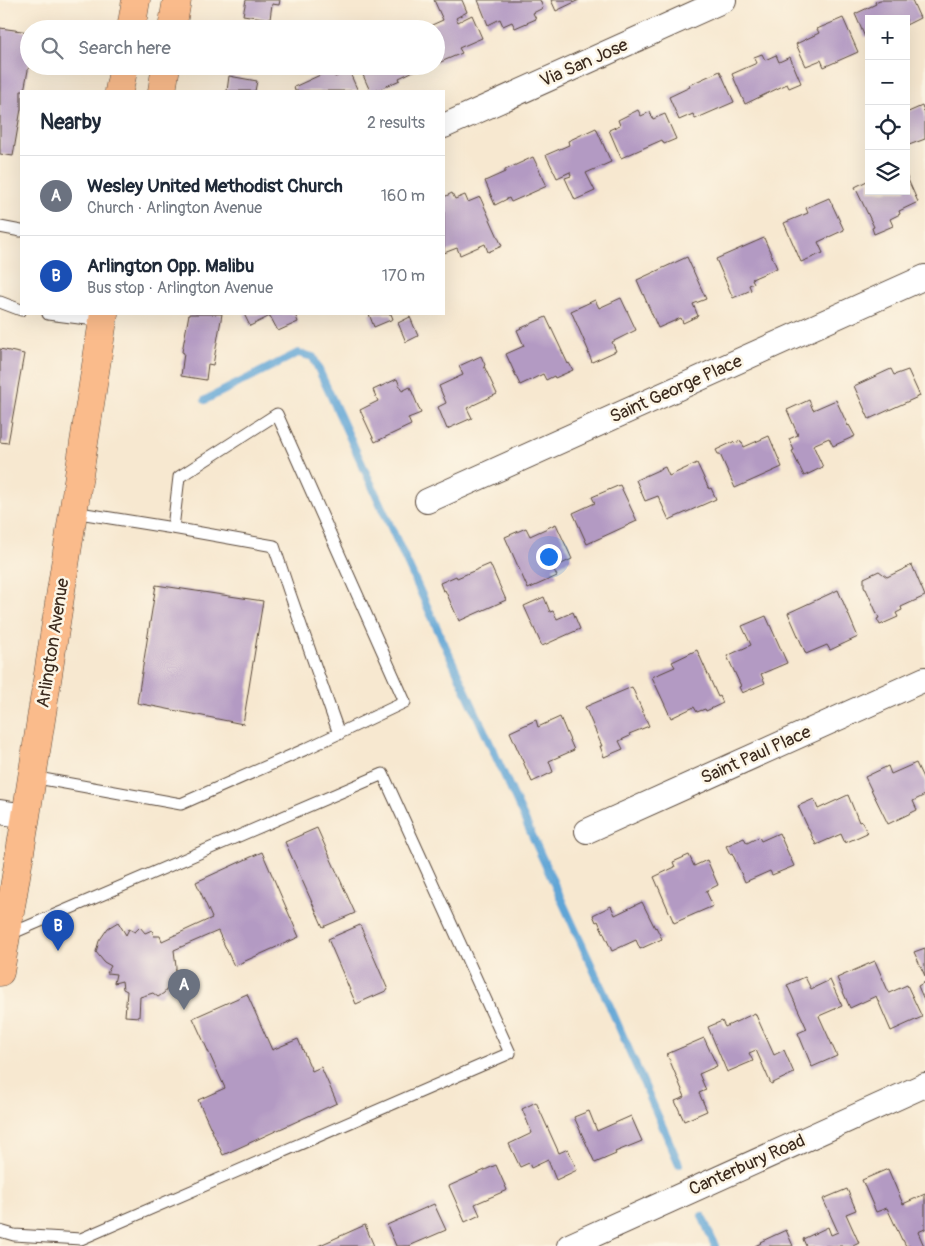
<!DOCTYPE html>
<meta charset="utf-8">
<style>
:root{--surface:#fff;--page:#f2f2f3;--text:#1f2937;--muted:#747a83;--line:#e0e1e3;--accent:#b45309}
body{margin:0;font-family:Pangolin,sans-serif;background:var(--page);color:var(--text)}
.controls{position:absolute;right:15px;top:15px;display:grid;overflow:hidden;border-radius:0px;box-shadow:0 5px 20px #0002}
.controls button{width:45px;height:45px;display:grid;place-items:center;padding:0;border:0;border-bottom:1px solid var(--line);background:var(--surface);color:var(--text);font:25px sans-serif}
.you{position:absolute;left:548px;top:556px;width:18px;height:18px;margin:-12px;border:4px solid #fff;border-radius:50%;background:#1a73e8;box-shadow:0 0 0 8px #1a73e833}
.badge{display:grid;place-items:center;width:32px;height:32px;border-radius:50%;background:var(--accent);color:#fff;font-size:16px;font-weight:700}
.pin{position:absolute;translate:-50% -41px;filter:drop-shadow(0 1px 2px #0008)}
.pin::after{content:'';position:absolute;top:26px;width:18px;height:15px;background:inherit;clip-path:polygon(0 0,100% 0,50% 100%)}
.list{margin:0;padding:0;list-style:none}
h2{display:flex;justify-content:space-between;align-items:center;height:65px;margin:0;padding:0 20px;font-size:21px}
h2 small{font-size:16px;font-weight:400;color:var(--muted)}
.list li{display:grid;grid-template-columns:32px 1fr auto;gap:15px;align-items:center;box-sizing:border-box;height:80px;padding:0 20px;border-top:1px solid var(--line)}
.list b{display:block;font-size:19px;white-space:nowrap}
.list p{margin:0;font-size:16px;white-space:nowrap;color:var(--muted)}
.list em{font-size:16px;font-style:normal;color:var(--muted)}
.icon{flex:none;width:28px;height:28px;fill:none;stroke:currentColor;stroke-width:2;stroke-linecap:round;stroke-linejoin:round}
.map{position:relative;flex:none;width:925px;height:1246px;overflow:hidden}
.search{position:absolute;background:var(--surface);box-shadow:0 5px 20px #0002;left:20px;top:20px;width:425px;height:55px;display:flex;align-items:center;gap:12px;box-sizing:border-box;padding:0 18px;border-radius:28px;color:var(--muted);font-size:19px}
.panel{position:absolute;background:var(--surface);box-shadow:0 5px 20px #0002;left:20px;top:90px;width:425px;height:225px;border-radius:0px}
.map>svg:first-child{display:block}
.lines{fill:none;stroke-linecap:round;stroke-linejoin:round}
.stream{stroke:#60a5d6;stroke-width:8}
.building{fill:#b39ac3}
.service-casing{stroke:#574639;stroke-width:13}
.minor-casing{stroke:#574639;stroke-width:26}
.primary-casing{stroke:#574639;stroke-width:29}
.service{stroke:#fff;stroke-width:11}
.minor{stroke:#fff;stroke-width:24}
.primary{stroke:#fabb8b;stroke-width:28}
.labels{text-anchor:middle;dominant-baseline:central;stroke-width:5;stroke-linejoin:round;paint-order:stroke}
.street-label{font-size:18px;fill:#3b2a1e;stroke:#fcf5e5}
</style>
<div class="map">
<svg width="925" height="1246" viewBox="0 0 925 1246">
<rect width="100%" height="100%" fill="#fcf5e5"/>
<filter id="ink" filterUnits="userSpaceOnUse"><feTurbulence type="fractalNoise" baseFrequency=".02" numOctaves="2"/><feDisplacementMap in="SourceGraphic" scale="10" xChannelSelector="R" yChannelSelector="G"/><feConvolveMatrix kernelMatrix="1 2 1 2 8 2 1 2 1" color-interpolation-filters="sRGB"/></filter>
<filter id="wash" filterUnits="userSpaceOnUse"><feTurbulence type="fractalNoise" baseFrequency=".0096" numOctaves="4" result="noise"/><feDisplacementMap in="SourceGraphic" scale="20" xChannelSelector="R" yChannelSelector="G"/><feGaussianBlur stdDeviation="1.12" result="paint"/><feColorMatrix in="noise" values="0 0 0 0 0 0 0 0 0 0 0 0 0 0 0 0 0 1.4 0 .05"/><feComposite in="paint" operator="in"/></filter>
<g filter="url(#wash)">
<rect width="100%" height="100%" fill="#f7e8d0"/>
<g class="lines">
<g class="stream">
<polyline points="205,400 298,353 313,357 605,995 679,1164"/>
<polyline points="702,1216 715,1246"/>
</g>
</g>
<g id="blocks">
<g class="building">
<polygon points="246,0 280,0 279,5 272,4 270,19 243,15"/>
<polygon points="434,0 462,0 467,12 456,18 458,22 472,15 482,38 459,48 462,53 436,64 436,29 423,29 443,20"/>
<polygon points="478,0 540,0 543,8 533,13 536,19 515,28 512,22 503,26 500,19 488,25"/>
<polygon points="551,0 579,0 556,11"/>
<polygon points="880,0 912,0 920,18 906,25 906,19 869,19 869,36 865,37 855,14 876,4 875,2"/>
<polygon points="843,18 858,52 824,67 821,60 806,66 796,44 819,33 817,29"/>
<polygon points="0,28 29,32 29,65 24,91 21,91 21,109 13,156 0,154"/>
<polygon points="762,54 765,60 776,55 779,62 790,57 801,83 789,88 787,84 745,104 732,74 757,63 754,57"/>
<polygon points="359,66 419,66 420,68 399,78 400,80 375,91 370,91"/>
<polygon points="331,70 335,77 349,71 358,91 295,91 294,87"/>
<polygon points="720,71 734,102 695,119 693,114 679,120 669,97 690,87 689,85"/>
<polygon points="229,76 257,81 255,91 227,91"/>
<polygon points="922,106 925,114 925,139 909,145 906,139 906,113"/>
<polygon points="638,110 641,116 650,112 653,119 665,114 676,139 664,144 662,140 621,158 609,130 620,125 618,120"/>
<polygon points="596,128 611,162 586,173 595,191 575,200 565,178 571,176 570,172 557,178 546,155 569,145 568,141"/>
<polygon points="533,157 547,186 511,202 509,198 495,205 485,181 505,172 505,170"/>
<polygon points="906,175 918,202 899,211 900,214 890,219 893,226 874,234 872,228 874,227 855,187 869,180 869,191 906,191"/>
<polygon points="452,193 455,199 465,195 468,202 480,197 502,246 488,252 485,244 460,255 457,248 444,253 444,197"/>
<polygon points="829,198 844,230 818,242 823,253 801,262 784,223 808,213 806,208"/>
<polygon points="764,238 777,268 752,279 754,283 749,285 751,290 733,298 716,259"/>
<polygon points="687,257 706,299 693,304 698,316 683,323 681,318 658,328 637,280"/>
<polygon points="621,298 636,330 612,342 616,351 592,362 588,352 589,352 571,311 595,300 599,308"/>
<polygon points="189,314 222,314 213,365 208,364 206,380 181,376 184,353 182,352"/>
<polygon points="244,314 295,314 298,322 278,331 270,316 250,326"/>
<polygon points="369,314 391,314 393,319 374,327"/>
<polygon points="410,317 418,336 406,342 398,323"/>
<polygon points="546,317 568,364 569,363 573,370 555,378 554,376 546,380 543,374 520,385 506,354 524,346 517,330"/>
<polygon points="0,349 24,354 8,443 0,442"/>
<polygon points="481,356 485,365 484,366 497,394 467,408 472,418 447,429 438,407 446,403 439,386 463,375 459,366"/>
<polygon points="891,369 894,375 908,370 920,396 869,419 854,386"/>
<polygon points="397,379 402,391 410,387 421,413 408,418 411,425 375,442 360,410 378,401 373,390"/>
<polygon points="809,400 813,410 836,400 848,426 849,425 855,436 833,446 829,438 813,445 823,467 804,476 792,451 794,450 789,439 798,435 787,410"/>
<polygon points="769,436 782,467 735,488 720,454 718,454 716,450 733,442 734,443 741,441 744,447"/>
<polygon points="697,463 709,489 711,488 716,499 669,520 658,496 645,501 636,480 665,467 669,476"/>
<polygon points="620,485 637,521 587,544 573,513 595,503 592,497"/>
<polygon points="556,524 572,559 553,568 557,576 528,589 505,537 526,528 530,536"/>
<polygon points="490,564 506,600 459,621 445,590 443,591 440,583 456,576 457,578"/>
<polygon points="912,565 925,596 901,607 902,610 896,613 898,617 880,625 877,619 879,618 866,589 865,589 864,587 864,578 879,571 887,577"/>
<polygon points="156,585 263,601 243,724 137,703"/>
<polygon points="838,590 858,637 830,650 827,645 806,654 788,613"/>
<polygon points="544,597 550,612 553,611 557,619 573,612 580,629 542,646 524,606"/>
<polygon points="766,616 787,663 761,674 765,683 742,693 739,687 741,686 727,656 751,645 742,626"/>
<polygon points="697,650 718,697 720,696 723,703 706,711 705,709 697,712 694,707 671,718 652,677 675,667 672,662"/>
<polygon points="632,687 649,726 629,734 630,736 619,741 623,749 604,757 600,746 602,746 585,707"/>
<polygon points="560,717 574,750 549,761 553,772 532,782 510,732 536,720 538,727"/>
<polygon points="916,763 925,782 925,795 913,801 917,810 888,824 865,777 888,766 891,774"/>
<polygon points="848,795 859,822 862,821 867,833 845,843 841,834 816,845 798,806 814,799 818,809"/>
<polygon points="317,828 355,913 323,927 285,842"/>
<polygon points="779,833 794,866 772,875 770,871 745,882 732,853 730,854 726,846 744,838 747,843 759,837 761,841"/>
<polygon points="262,852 299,937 234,966 218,931 174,950 176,967 175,978 164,993 158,997 153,993 140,997 139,1017 125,1016 127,991 123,989 122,981 114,983 116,974 107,973 111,966 104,962 96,952 99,941 108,928 118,922 126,935 129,929 135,932 140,927 145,933 152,930 154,936 160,936 162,941 212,918 196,882"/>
<polygon points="689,855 694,866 707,860 718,885 706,891 713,906 674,923 654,877 675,867 673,862"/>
<polygon points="642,902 655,928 656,927 662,939 640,949 636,940 612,951 598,921 596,922 593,915 611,906 615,915"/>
<polygon points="360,925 388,990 356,1004 328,939"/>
<polygon points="925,948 925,976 914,952"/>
<polygon points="875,961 889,993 907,985 922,1017 891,1031 876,996 850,1008 837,978"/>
<polygon points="805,977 811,989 830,980 842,1006 819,1016 837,1056 812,1067 798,1033 807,1029 787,985"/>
<polygon points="925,982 925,1002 918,986"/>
<polygon points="247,994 272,1050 298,1039 312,1071 321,1067 337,1103 223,1155 198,1100 225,1088 193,1018"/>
<polygon points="755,1013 774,1055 784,1050 794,1073 771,1084 756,1050 749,1053 753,1061 727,1072 708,1027 722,1021 725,1027"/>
<polygon points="704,1038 717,1066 699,1074 706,1090 699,1093 707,1111 684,1121 675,1101 685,1097 667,1054"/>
<polygon points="536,1102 559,1153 568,1149 577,1170 556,1180 548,1160 531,1168 529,1163 520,1167 509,1144 532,1133 522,1109"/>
<polygon points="589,1111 597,1131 631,1116 642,1141 615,1152 616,1154 595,1163 574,1117"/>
<polygon points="496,1165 507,1190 475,1204 480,1215 465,1222 449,1186"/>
<polygon points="888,1169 903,1204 925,1194 925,1229 918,1232 924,1246 906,1246 903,1240 902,1240 887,1208 876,1212 862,1180"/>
<polygon points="847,1189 856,1210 846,1214 859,1243 853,1246 806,1246 803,1239 828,1227 831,1235 838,1232 823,1199"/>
<polygon points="434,1204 446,1230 409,1246 396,1246 387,1225"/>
<polygon points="365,1225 374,1246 318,1246"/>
<polygon points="786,1230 793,1246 755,1246 761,1243 760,1242"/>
</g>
</g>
</g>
<g filter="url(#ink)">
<use href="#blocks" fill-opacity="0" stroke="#574639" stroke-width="1"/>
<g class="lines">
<g class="service-casing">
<g id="service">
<polyline points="0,227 21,231"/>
<polyline points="0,302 21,310"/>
<polyline points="48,314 103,321"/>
<polyline points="73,512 173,528"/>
<polyline points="32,777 181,804 306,749 405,702 277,414 179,477 173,528 274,546 289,591 339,734"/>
<polyline points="0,1231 14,1235 81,1239 510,1053 383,774 8,935"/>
</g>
</g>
<g class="minor-casing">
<g id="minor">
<polyline points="444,126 724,0"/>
<polyline points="427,501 925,277"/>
<polyline points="0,812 26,816"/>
<polyline points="587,831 925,679"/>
<polyline points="569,1246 925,1085"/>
</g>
</g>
<g class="primary-casing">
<g id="primary">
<polyline points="131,29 136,0"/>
<polyline points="172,29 177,0"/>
<polyline points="119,91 124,66"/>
<polyline points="162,91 166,66"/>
<polyline points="0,972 26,816 104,314"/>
</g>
</g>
<use href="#service" class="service"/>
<use href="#minor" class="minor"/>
<use href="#primary" class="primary"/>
</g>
</g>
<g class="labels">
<g class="street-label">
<text transform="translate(584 63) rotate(-24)">Via San Jose</text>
<text transform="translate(676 389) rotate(-24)">Saint George Place</text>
<text transform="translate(53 643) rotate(-81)">Arlington Avenue</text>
<text transform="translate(756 755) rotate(-24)">Saint Paul Place</text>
<text transform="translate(747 1165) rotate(-24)">Canterbury Road</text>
</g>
</g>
</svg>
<div class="controls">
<button>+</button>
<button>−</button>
<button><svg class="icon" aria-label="locate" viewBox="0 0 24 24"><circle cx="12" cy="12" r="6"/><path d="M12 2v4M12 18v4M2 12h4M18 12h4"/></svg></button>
<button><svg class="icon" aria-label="layers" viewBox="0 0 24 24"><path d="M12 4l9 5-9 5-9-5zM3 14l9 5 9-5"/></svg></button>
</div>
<div class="you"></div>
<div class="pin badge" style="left:184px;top:1010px;background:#6b7280">A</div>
<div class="pin badge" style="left:58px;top:951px;background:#1a4fb4">B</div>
<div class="search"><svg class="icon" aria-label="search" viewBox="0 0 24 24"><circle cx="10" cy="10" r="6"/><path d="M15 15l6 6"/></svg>Search here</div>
<section class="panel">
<h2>Nearby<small>2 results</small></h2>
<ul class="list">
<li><span class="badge" style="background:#6b7280">A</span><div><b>Wesley United Methodist Church</b><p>Church · Arlington Avenue</p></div><em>160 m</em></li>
<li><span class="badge" style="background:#1a4fb4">B</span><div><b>Arlington Opp. Malibu</b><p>Bus stop · Arlington Avenue</p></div><em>170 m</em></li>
</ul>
</section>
</div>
